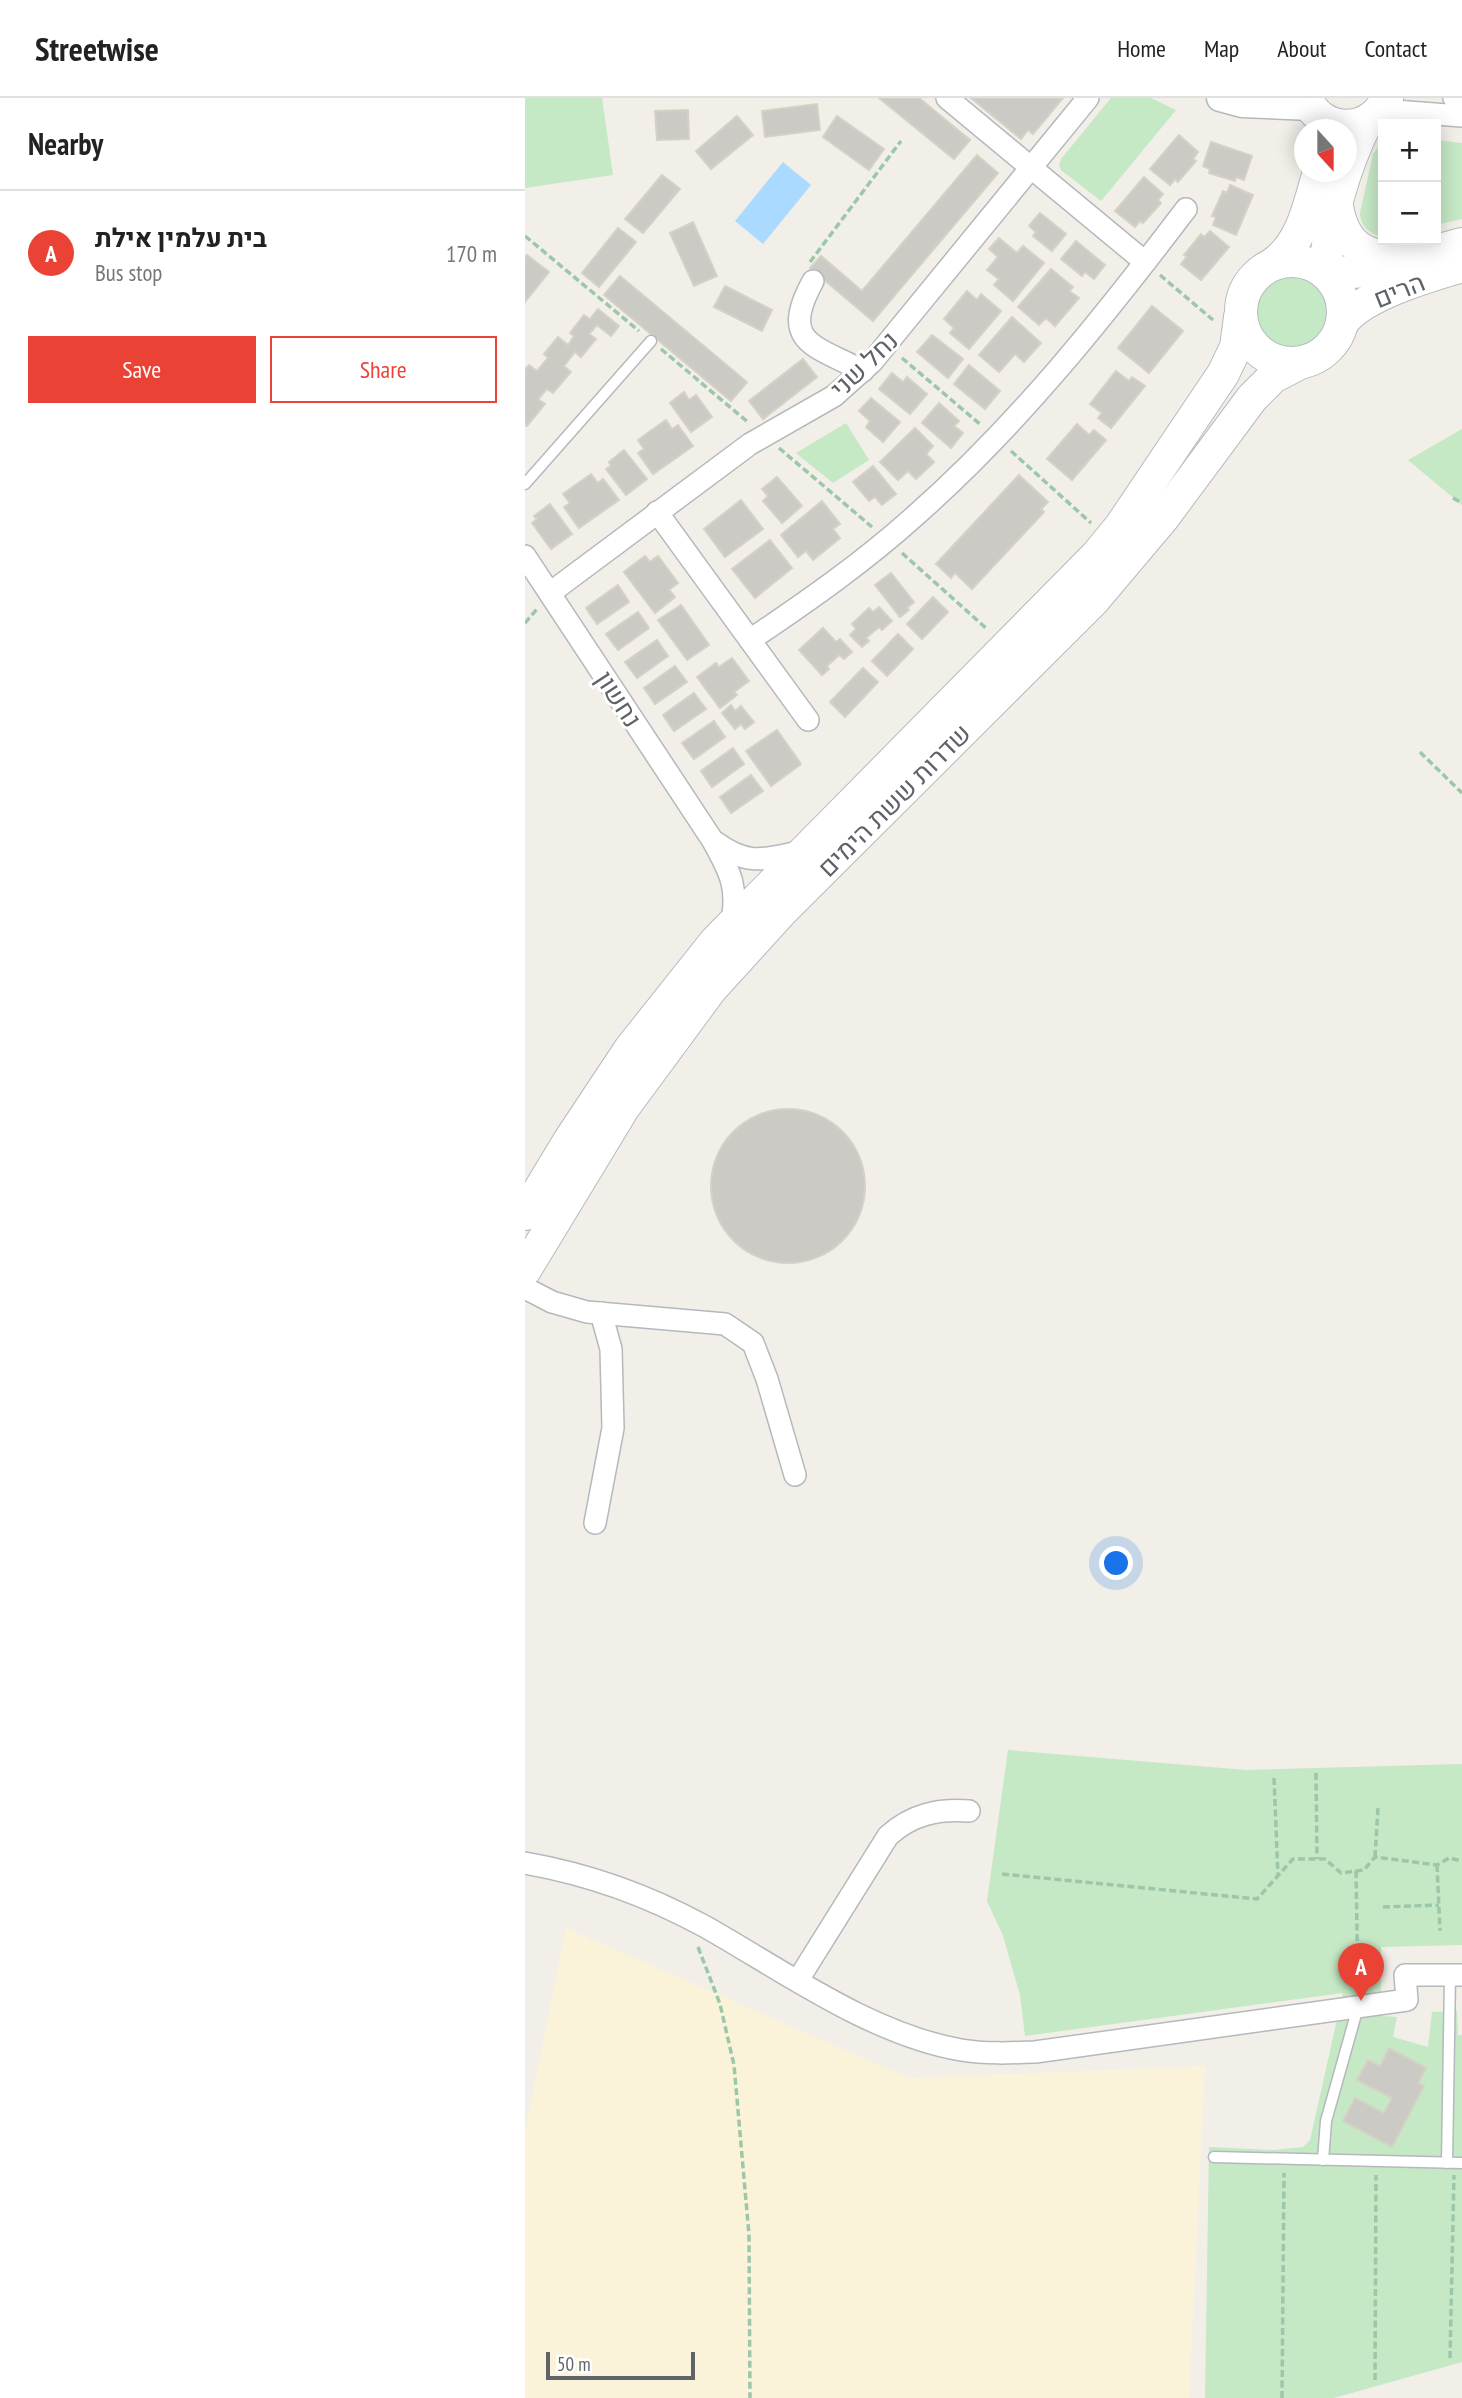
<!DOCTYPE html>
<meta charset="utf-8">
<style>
:root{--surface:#fff;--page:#f6f6f6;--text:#222;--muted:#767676;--line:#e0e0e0;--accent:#ea4335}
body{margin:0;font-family:"PT Sans Narrow",Heebo,sans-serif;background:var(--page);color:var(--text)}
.controls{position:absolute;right:21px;top:21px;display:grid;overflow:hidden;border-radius:0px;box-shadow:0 4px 18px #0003}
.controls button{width:63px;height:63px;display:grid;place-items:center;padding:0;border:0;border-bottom:2px solid var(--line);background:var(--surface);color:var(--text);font:35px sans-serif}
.compass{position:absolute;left:769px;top:21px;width:63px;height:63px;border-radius:50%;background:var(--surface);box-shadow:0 4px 18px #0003;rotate:159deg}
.scale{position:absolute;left:21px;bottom:18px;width:149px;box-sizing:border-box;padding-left:7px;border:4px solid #5f6368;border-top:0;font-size:19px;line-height:24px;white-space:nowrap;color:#5f6368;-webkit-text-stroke:5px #fff;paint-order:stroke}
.you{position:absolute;left:592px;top:1466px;width:24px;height:24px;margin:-18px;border:5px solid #fff;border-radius:50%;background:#1a73e8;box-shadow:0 0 0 10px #1a73e833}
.badge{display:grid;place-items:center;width:46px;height:46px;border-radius:50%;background:var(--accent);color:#fff;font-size:23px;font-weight:700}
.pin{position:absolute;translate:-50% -58px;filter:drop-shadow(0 2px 4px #0008)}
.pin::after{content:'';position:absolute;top:37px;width:24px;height:21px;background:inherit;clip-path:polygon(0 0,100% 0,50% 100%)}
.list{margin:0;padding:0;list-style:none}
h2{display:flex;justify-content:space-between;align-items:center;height:91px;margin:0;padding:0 28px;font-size:30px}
h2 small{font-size:23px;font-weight:400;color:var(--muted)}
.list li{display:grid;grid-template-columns:46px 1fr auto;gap:21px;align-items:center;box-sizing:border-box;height:126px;padding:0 28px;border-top:2px solid var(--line)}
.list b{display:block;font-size:26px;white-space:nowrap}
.list p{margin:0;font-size:23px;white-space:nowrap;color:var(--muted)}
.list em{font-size:23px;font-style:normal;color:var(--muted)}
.actions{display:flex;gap:14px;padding:21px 28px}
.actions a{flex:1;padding:16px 0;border:2px solid var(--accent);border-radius:0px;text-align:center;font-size:24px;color:var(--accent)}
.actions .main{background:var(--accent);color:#fff}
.map{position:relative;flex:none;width:937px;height:2300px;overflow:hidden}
header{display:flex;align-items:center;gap:42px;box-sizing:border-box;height:98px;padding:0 35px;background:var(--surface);border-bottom:2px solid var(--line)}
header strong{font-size:33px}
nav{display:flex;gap:38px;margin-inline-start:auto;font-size:24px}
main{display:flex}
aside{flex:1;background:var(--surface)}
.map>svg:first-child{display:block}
.green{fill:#c5e8c5}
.sand{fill:#fbf3d9}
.water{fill:#aadaff}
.building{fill:#cccac5;stroke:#d6d1c6;stroke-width:2}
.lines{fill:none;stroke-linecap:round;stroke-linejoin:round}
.service-casing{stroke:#b5b8bc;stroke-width:13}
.minor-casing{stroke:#b5b8bc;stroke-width:24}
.tertiary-casing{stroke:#b5b8bc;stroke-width:29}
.secondary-casing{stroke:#b6babf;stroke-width:34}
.path{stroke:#9cc7a9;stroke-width:3.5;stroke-dasharray:7 3.5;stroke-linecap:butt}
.service{stroke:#fff;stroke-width:10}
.minor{stroke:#fff;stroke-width:21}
.tertiary{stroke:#fff;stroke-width:26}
.secondary{stroke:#fff;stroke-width:32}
.labels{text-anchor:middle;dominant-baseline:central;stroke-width:6;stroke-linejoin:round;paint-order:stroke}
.street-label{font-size:26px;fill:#5f6368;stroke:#fff}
</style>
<header>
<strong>Streetwise</strong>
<nav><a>Home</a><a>Map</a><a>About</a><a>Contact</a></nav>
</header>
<main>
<aside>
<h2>Nearby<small></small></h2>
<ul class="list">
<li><span class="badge">A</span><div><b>בית עלמין אילת</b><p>Bus stop</p></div><em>170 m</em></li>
</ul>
<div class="actions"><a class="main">Save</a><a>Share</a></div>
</aside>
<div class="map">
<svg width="937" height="2300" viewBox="0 0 937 2300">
<rect width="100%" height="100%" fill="#f1efe8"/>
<g class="green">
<polygon points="0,0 77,0 88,77 0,90"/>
<polygon points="586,0 626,0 651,12 576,103 536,72 534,67 536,61"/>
<polygon points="911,42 937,45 937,121 911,127"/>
<path d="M 858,43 L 858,140 C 845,135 836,130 835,115 L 848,56 Z"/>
<circle cx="767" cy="214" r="45"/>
<polygon points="321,325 344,362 308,385 271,355"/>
<polygon points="937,331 937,407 883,362"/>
<polygon points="483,1652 721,1672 937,1666 937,1847 856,1849 856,1918 872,1919 868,1939 903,1949 907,1914 932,1913 933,1937 937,1937 937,2264 809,2300 680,2300 684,2049 749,2052 778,2049 785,2042 818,1895 500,1938 495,1897 478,1838 462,1803"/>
</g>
<polygon class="sand" points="41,1830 384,1980 680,1968 664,2300 0,2300 0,2034"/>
<polygon class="water" points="258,64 286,87 238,146 210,123"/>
<g class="building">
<polygon points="354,0 394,0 445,42 429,61"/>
<polygon points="446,0 538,0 508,36 503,32 496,41"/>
<polygon points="292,6 295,32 240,39 237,13"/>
<polygon points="163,12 164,41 132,42 130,13"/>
<polygon points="212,18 228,37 186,71 171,53"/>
<polygon points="312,18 359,51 344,72 298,39"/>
<polygon points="654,37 673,54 668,61 671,63 653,84 650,81 645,87 625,71"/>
<polygon points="686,44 727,58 719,82 711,79 710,83 684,75 685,71 678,68"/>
<polygon points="452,57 473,75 348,223 285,170 296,158 337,193"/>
<polygon points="137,77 155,91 118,135 100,121"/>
<polygon points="619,79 638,96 633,102 636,105 618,125 615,123 610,129 590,113"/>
<polygon points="705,87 728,97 711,137 688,127 691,119 687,118 698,93 702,95"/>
<polygon points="515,115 541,136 527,153 508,138 511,134 504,128"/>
<polygon points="168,124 192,178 169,188 145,135"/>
<polygon points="93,130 111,144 74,189 57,175"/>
<polygon points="685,133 704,149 676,182 656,166 662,159 659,157 676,136 679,139"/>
<polygon points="474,140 492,155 498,148 519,165 488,203 469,187 474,181 462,172 473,159 464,151"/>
<polygon points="551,143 580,167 569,181 560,174 557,178 536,161"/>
<polygon points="2,157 24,174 0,204 0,159"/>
<polygon points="526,171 548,189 544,193 554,200 530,228 521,220 514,227 493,209"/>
<polygon points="95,178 222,284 206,303 79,197"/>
<polygon points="200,188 247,212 237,233 189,209"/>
<polygon points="442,193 452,202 456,196 476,213 444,251 425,235 429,230 419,221"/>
<polygon points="627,208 658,233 624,275 593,250"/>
<polygon points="73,211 94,228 86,238 72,227 64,236 71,241 56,259 50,254 39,268 46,274 28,295 22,291 13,301 20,306 2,328 0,327 0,271 4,267 12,273 23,260 19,256 33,239 43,247 49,238 45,235 59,217 65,221"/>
<polygon points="487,219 516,245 499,264 490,256 474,274 454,257"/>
<polygon points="407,237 438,261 423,280 392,254"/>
<polygon points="278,261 292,279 238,321 224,303"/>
<polygon points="444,267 475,293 460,311 429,286"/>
<polygon points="591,273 604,283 607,279 620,288 586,330 573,320 577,315 565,306"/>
<polygon points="367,275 378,284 382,279 402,296 385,316 354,291"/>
<polygon points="159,294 164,302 171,297 187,319 166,334 145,305"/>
<polygon points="346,300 375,324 358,344 341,329 345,323 334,313"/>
<polygon points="414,305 434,323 429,328 438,335 426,350 397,325"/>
<polygon points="141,322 147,331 153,327 168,348 128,376 113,355 119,351 113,342"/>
<polygon points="552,326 564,337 569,332 581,342 547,382 522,361"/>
<polygon points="390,330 408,348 401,356 409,364 391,381 383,373 373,382 355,364"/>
<polygon points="99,352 122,381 101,397 81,371 86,368 84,364"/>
<polygon points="348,368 371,396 357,407 350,399 344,403 328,384"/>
<polygon points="66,376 73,385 78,381 94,402 54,430 39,409 45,405 38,396"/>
<polygon points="494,377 523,404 516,411 519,414 447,491 430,475 426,480 411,466"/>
<polygon points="252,379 277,408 257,425 238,403 243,398 237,391"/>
<polygon points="216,402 238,431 200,459 179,431"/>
<polygon points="297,403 315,426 308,431 315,440 288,462 281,453 273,459 256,437"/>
<polygon points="25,406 47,436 26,451 7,425 12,421 9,418"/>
<polygon points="245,442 267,470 230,500 207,471"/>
<polygon points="120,458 125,464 133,458 153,485 144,492 150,499 130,515 99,474"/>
<polygon points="366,475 389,504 382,510 384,512 375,519 350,487"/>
<polygon points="93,487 104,504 72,526 61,510"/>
<polygon points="408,499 423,514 397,541 382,526"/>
<polygon points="156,507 184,547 162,562 133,522"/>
<polygon points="354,509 367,523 357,532 354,529 341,540 344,543 337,549 325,537 331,531 327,526 344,510 348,514"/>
<polygon points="113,514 124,530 93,552 81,536"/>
<polygon points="298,530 311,544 315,541 327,554 319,561 314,557 302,568 304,571 297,577 274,552"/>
<polygon points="373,536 388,551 362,578 347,563"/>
<polygon points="132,542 143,558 112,580 100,564"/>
<polygon points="207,560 224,583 209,594 212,597 195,610 172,579 191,565 194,569"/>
<polygon points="150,568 162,584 130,606 119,590"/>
<polygon points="338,570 353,584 320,619 305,604"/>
<polygon points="169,595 181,611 149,633 138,617"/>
<polygon points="206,607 210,613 216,608 229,624 220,631 216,626 210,631 197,615"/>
<polygon points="189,623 200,639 169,661 157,645"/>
<polygon points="252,632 276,666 246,688 221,653"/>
<polygon points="208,650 219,666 187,689 176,673"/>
<polygon points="226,677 238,693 206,715 195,699"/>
<circle cx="263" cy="1088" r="77"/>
<polygon points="864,1950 901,1970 893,1985 899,1988 867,2049 818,2023 830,2000 859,2015 867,2000 832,1982 843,1962 855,1968"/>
</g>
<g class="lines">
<g class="service-casing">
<g id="service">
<polyline points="0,386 126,243"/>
<polyline points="689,2059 937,2065"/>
<polyline points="798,2062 801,2023 833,1909"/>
<polyline points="922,2065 925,1877"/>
</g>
</g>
<g class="minor-casing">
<g id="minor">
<polyline points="422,0 620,164"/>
<polyline points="929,0 937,3"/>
<polyline points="856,12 937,18"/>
<path d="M 288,183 C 254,245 289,247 338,273"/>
<polyline points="132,414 283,622"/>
<path d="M 0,458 L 188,743 C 206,775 214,791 206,828"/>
<polyline points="25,495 225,346 309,298 347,264 563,0"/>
<path d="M 225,542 C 283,503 339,464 391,417 C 493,327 579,219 661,111"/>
<path d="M 190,744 C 224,769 240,761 278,753"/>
<polyline points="0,1190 27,1204 62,1214 200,1226 228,1245 242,1281 270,1377"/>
<polyline points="70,1425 88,1330 86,1251 76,1215"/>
<path d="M 0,1765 C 63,1776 124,1798 179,1828 C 259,1873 345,1936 436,1952 C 461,1956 485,1955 510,1954 L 882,1902 L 880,1877 L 937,1877"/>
<path d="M 273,1882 L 363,1738 C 387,1716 413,1711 444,1713"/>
</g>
</g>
<g class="tertiary-casing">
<polyline id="tertiary" points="695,0 717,6 785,9"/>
</g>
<g class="secondary-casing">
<g id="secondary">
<path d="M 781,0 C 797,37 846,37 862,0"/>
<path d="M 812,109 C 819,146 837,159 875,160"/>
<circle cx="767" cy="214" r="51"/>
<path d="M 748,166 C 778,145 784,106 794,74"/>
<path d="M 800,175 C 803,124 819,69 842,23"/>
<polyline points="802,176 839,173 937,146"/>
<path d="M 817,225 C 837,197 903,178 937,168"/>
<polyline points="0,1116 44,1043 105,951 190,844 572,457 595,429 698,276 711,249 715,219"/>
<polyline points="0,1172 99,1009 186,891 256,814 568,503 638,420 727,300 748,279 775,265"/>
</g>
</g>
<g class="path">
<polyline points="0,138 114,233"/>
<polyline points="285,164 376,43"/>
<polyline points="635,177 688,222"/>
<polyline points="136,251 224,325"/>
<polyline points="377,260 456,327"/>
<polyline points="254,350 347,429"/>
<polyline points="486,353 566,425"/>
<polyline points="928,400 937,405"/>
<polyline points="377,455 462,531"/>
<polyline points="0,525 12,511"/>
<polyline points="895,654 937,695"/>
<polyline points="791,1675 792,1761"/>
<polyline points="749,1680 753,1778"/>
<polyline points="850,1759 853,1709"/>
<polyline points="912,1767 915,1833"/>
<polyline points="831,1773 833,1890"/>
<polyline points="477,1776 732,1801 768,1761 800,1761 816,1775 839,1772 850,1759 912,1767 924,1760 937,1763"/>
<polyline points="858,1809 914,1807"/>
<polyline points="173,1849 195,1906 209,1967 224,2137 225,2300"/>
<polyline points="925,2260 929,2077"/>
<polyline points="850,2282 851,2077"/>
<polyline points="757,2300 759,2075"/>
</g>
<use href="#service" class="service"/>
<use href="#minor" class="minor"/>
<use href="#tertiary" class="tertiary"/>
<use href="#secondary" class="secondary"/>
</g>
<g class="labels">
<g class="street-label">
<text transform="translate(874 192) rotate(-22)">הרים</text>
<text transform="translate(339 266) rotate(-44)">נחל שני</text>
<text transform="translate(94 601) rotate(57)">נחשון</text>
<text transform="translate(369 702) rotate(-45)">שדרות ששת הימים</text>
</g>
</g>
</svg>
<div class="controls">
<button>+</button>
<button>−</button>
</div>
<svg class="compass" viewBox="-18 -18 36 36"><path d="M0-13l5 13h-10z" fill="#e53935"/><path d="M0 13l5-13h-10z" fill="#767676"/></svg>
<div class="scale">50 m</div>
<div class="you"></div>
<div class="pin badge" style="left:836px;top:1903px">A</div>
</div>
</main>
